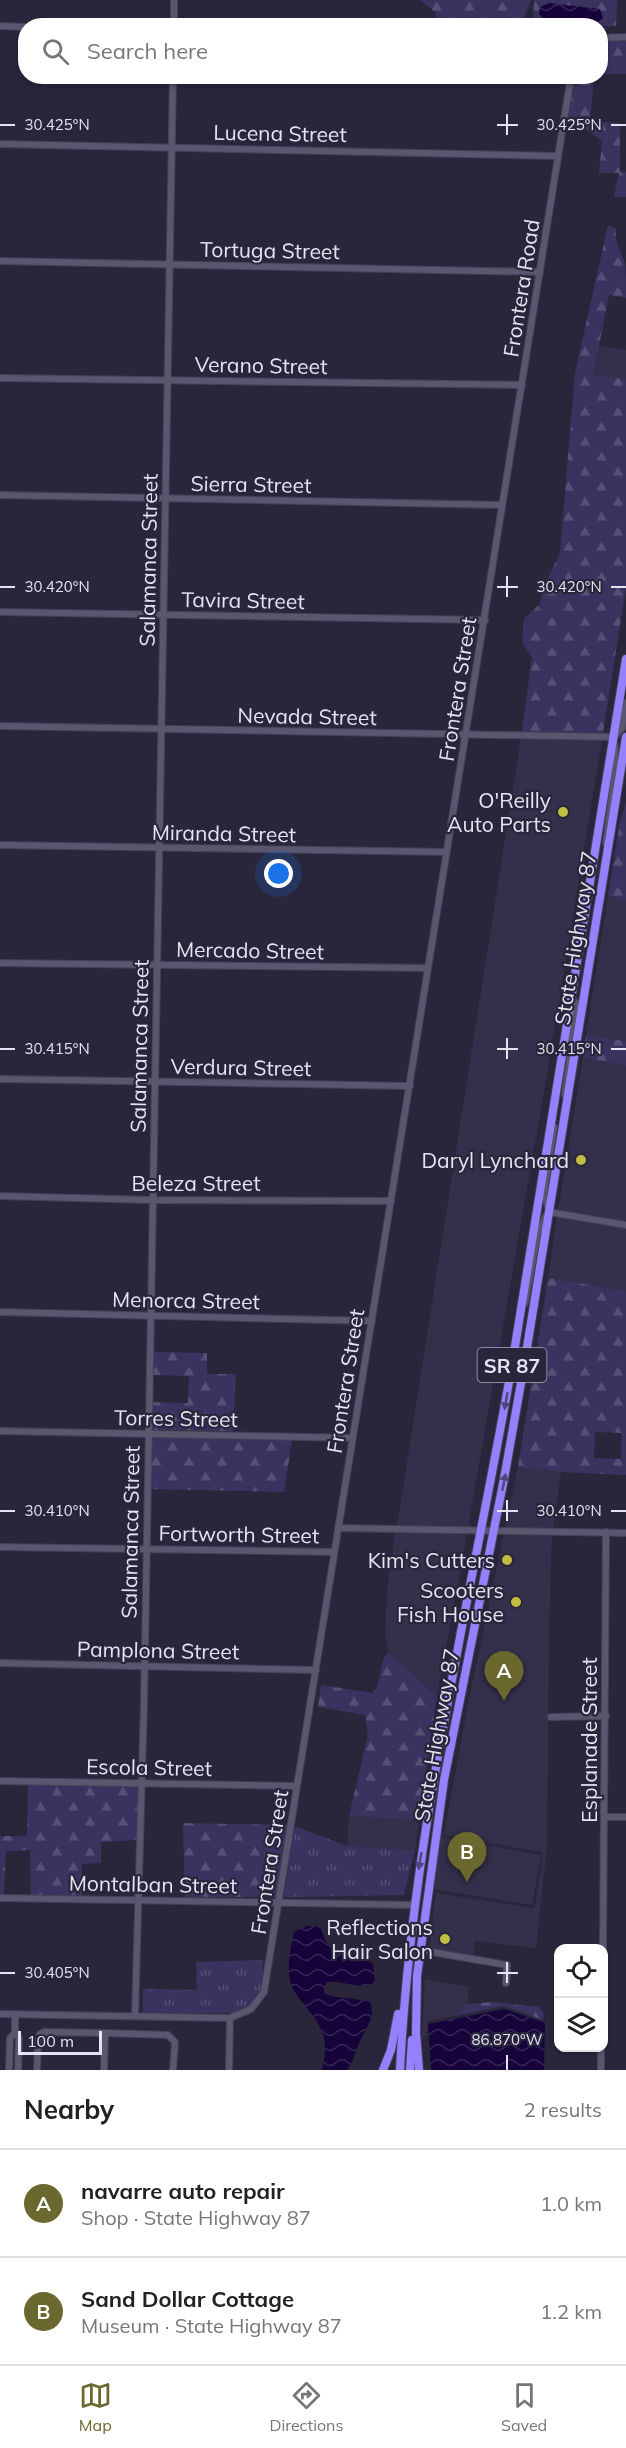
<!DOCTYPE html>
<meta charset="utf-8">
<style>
:root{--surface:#fff;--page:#f2f2f2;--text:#222;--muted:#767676;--line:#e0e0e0;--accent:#6a682f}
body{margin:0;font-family:Mulish,sans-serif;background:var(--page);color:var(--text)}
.controls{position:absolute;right:18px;bottom:18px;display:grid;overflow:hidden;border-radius:12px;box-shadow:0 2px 4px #0004}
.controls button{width:54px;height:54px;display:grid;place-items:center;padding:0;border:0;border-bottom:2px solid var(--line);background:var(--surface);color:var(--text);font:30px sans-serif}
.scale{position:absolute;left:18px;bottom:15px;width:84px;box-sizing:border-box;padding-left:6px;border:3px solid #e4e3f2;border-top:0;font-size:16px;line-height:21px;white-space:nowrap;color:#e4e3f2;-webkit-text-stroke:4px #29263c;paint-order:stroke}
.you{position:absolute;left:279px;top:874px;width:21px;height:21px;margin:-15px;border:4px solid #fff;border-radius:50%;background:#1a73e8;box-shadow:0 0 0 9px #1a73e833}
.badge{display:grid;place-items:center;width:39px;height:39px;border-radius:50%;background:var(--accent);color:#fff;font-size:20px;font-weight:700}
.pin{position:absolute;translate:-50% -50px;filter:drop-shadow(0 2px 3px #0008)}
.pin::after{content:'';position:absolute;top:32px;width:21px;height:18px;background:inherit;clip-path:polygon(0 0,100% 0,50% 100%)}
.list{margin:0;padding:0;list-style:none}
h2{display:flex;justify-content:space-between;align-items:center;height:78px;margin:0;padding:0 24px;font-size:26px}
h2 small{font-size:20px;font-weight:400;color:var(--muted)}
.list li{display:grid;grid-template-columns:39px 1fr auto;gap:18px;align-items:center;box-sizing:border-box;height:108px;padding:0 24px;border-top:2px solid var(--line)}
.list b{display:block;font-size:22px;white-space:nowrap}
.list p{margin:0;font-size:20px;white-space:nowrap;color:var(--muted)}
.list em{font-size:20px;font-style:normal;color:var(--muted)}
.icon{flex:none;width:33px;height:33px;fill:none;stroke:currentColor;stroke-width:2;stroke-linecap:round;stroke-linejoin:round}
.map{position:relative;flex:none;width:626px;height:2070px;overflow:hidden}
.search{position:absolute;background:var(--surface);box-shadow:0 2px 4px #0004;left:18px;right:18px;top:18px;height:66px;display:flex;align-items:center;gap:15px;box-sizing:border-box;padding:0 21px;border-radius:24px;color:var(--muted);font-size:22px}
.sheet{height:294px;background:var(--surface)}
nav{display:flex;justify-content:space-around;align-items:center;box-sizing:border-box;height:84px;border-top:2px solid var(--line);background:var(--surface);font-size:16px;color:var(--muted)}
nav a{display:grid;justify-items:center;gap:3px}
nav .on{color:var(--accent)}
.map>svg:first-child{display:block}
.built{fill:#34304b}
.grass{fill:url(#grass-tufts)}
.forest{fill:url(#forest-firs);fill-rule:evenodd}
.water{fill:url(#water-waves)}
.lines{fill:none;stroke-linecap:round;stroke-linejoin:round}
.minor-casing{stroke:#444154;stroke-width:8}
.highway-casing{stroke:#444154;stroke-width:10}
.minor{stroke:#59566f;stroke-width:6}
.highway{stroke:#9780fd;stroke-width:8}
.oneway{fill:#504680}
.ticks{fill:none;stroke:#e4e3f2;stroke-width:2}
.poi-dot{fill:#c2bd3f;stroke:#29263c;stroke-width:2}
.labels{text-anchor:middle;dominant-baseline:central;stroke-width:4.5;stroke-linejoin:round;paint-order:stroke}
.shield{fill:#29263c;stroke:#acaabb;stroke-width:1.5}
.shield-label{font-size:20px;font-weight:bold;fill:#e4e3f2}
.street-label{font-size:21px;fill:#e4e3f2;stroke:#29263c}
.poi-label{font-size:21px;fill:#e4e3f2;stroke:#29263c;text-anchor:end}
.ticks-label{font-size:15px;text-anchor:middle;fill:#e4e3f2;stroke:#29263c;stroke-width:4.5;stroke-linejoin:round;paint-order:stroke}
</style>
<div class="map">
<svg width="626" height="2070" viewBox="0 0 626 2070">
<defs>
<pattern id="grass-tufts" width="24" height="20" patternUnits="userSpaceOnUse" patternTransform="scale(1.5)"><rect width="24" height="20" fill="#3a3360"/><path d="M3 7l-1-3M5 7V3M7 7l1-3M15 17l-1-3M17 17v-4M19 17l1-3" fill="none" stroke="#565077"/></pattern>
<pattern id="forest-firs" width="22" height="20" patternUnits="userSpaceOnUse" patternTransform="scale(1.5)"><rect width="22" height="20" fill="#3a3360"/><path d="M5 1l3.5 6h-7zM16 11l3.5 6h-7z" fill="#565077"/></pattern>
<pattern id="water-waves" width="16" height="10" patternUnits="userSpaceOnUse" patternTransform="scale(1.5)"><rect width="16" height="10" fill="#15033a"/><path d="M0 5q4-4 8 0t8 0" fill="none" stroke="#372857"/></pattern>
</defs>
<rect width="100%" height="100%" fill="#29263c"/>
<g class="built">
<polygon points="598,346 626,350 626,379 593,375"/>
<polygon points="521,738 602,740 543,1097 468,1527 397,1526"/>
<polygon points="608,896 626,901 626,1041 586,1035"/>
<polygon points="583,1057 626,1066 626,1222 558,1211"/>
<polygon points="557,1217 626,1229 626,1291 548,1278"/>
<polygon points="518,1467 561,1472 553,1529 505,1528"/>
<polygon points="395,1533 467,1533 437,1696 388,1652 385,1632 387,1591"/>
<polygon points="504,1534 552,1535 549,1626 547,1844 536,1948 475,1941 473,1956 429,1948 436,1893 532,1908 535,1906 543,1855 541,1852 444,1835 469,1699"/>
<polygon points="349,1816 419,1820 415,1850 347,1846"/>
<polygon points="441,1837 541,1855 532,1905 434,1889"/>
<polygon points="425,1979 469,1987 467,2004 453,2016 428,2021 426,2036 422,2038"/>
</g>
<g class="grass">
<polygon points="294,1826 347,1846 415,1850 404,1895 284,1897"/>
<polygon points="263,1960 262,1991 249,2007 235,2013 143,2013 143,1989 197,1990 196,1962"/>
</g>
<g class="forest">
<polygon points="420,0 531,0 521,25 438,26 435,12"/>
<polygon points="534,0 617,0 616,26 533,26"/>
<polygon points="600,41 626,41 626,74 601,74"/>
<polygon points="574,77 594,77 590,121 620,123 620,172 626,172 626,197 614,197 619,173 599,173 602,141 568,116"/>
<path d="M 608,225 L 616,228 C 614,243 621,250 625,264 C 626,274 626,288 626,298 L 609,295 L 593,375 L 626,379 L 626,587 L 603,733 L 522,732 L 532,657 L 522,642 L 524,619 L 540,604 L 544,586 L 560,553 L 575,373 Z"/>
<polygon points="626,803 626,901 608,896 620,821"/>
<polygon points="586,1035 626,1041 626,1066 583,1057"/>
<path d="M 548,1278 L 626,1291 L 626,1475 L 561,1472 L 518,1467 ZM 595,1432 L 622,1433 L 621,1459 L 594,1458 Z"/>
<polygon points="152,1352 207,1353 207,1374 236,1374 233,1431 151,1430 151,1402 188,1403 189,1376 152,1375"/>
<polygon points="150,1437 292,1440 284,1492 150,1489"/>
<path d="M 388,1652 L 437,1696 L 419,1820 L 349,1816 L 368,1735 L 365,1715 L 318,1707 L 321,1685 L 373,1693 C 384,1678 379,1662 388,1652 Z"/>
<polygon points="28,1784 139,1787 137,1840 101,1842 101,1863 82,1864 82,1896 31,1895 30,1850 6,1851 4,1895 0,1895 0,1836 27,1836"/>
<polygon points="183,1823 288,1825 278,1897 185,1897"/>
<polygon points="493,2002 539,2007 544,2015 543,2020 504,2006 453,2016 467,2004"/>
</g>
<g class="water">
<polygon points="549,3 600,9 603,18 597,23 543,18 539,14 540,7"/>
<path d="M 307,1926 L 316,1926 L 321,1929 C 333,1967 349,1946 373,1964 L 375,1980 L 372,1984 C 356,1989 343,1980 327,1982 L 324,1987 L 324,1993 C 338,2000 355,1997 370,2002 C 376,2019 365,2028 359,2043 C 355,2053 353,2061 347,2070 L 322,2070 C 329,2040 324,2029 305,2006 C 301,2000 295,1994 292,1987 C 285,1971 291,1949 294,1932 Z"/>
<polygon points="504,2009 545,2023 544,2070 431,2070 428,2024"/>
</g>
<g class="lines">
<g class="minor-casing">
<g id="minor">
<polyline points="0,26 26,27"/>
<polyline points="174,26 174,0"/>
<polyline points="600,38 626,37"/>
<polyline points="0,144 558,156"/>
<polyline points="0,261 540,272"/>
<polyline points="0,378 522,385"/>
<polyline points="0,495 502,505"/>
<polyline points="0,612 485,620"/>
<polyline points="0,726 614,737"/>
<polyline points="606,843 616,764 614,737 622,728 626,703"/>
<polyline points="0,845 447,852"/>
<polyline points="0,963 428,968"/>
<polyline points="0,1079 410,1086"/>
<polyline points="565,1095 576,1008 576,1003 571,998"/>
<polyline points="0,1196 152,1200 391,1201"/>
<polyline points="549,1211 544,1193 554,1127"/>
<polyline points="549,1212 626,1225"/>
<polyline points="525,1303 538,1232 547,1214"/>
<polyline points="0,1312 372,1321"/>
<polyline points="0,1431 352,1438"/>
<polyline points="338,1528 626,1533"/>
<polyline points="0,1547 334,1552"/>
<polyline points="0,1663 316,1670"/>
<polyline points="551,1717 606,1716"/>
<polyline points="0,1781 297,1786"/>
<polyline points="605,1817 626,1817"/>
<polyline points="0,1898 414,1905"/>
<polyline points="603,1948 606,1532"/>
<polyline points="420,1950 507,1965 506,1983"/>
<polyline points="0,2014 230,2018 251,2009 264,1992 571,76"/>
<polyline points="15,2014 15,2033 19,2038 18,2070"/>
<polyline points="135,2016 144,1703 173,76"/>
<polyline points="105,2033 168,2035 175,2042 173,2070"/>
<polyline points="9,2070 10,2038 15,2033"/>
<polyline points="37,2070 38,2038 40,2034 44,2032 105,2033 104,2070"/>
<polyline points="229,2070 230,2018"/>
<polyline points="601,2070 601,2048"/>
</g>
</g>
<g class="highway-casing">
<g id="highway">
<polyline points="383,2070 391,2050 398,2014"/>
<path d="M 400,2070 C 412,1831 471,1599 512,1365 L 626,659"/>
<polyline points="410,2070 412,2040"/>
<polyline points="419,2070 416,2033 417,1976 444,1780 504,1479 524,1366 626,737"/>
</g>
</g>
<use href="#minor" class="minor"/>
<use href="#highway" class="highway"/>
</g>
<defs><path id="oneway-solid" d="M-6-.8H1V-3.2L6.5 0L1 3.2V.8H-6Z" transform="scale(1.5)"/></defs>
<g class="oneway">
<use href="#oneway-solid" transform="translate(506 1401) rotate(100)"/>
<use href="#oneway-solid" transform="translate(504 1482) rotate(-79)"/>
<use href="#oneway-solid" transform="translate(420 1861) rotate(99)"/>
</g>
<path class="ticks" d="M 507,114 L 507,135M 0,125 L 15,125M 497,125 L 518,125M 611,125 L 626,125M 507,576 L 507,597M 0,587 L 15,587M 497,587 L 518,587M 611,587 L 626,587M 507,1038 L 507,1059M 0,1049 L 15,1049M 497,1049 L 518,1049M 611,1049 L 626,1049M 507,1500 L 507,1521M 0,1511 L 15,1511M 497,1511 L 518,1511M 611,1511 L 626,1511M 507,1962 L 507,1983M 0,1973 L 15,1973M 497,1973 L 518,1973M 507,2055 L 507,2070"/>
<g class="poi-dot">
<circle cx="563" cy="812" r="6"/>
<circle cx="581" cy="1160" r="6"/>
<circle cx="507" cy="1560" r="6"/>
<circle cx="516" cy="1602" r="6"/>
<circle cx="445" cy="1939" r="6"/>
</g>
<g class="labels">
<rect class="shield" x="477.5" y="1348" width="69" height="34" rx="4.5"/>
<g class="shield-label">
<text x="512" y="1365">SR 87</text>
</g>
<g class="street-label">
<text transform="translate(280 133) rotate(1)">Lucena Street</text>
<text transform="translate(270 250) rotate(1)">Tortuga Street</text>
<text transform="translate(521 288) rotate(-81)">Frontera Road</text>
<text transform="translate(261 365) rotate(1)">Verano Street</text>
<text transform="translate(251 484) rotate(1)">Sierra Street</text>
<text transform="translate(148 560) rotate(-89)">Salamanca Street</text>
<text transform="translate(243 600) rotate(1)">Tavira Street</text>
<text transform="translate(457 689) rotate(-81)">Frontera Street</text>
<text transform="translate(307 716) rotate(1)">Nevada Street</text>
<text transform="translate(224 833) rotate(1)">Miranda Street</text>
<text transform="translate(575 938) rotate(-81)">State Highway 87</text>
<text transform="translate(250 950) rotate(1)">Mercado Street</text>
<text transform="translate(139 1046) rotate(-89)">Salamanca Street</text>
<text transform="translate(241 1067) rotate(1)">Verdura Street</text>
<text x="196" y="1183">Beleza Street</text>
<text transform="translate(186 1300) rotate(1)">Menorca Street</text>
<text transform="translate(345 1381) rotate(-81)">Frontera Street</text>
<text transform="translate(176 1418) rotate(1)">Torres Street</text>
<text transform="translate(130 1532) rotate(-89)">Salamanca Street</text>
<text transform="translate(239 1534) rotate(1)">Fortworth Street</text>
<text transform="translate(158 1650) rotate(1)">Pamplona Street</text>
<text transform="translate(436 1735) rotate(-80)">State Highway 87</text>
<text transform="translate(589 1740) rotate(-90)">Esplanade Street</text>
<text transform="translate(149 1767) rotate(1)">Escola Street</text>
<text transform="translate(269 1862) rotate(-81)">Frontera Street</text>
<text transform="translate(153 1884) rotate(1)">Montalban Street</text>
</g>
<g class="poi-label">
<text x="551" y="800">O'Reilly<tspan x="551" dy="24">Auto Parts</tspan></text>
<text x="569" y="1160">Daryl Lynchard</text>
<text x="495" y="1560">Kim's Cutters</text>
<text x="504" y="1590">Scooters<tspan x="504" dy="24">Fish House</tspan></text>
<text x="433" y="1927">Reflections<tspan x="433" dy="24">Hair Salon</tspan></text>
</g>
</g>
<g class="ticks-label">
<text x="57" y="130">30.425°N</text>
<text x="569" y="130">30.425°N</text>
<text x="57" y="592">30.420°N</text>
<text x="569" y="592">30.420°N</text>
<text x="57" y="1054">30.415°N</text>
<text x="569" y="1054">30.415°N</text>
<text x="57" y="1516">30.410°N</text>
<text x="569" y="1516">30.410°N</text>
<text x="57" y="1978">30.405°N</text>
<text x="507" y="2045">86.870°W</text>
</g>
</svg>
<div class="controls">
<button><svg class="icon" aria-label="locate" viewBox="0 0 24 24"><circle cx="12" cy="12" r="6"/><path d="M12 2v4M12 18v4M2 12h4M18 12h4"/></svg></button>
<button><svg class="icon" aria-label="layers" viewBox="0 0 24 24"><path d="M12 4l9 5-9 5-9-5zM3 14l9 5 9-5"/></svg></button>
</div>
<div class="scale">100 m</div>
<div class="you"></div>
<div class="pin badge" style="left:504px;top:1701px">A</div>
<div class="pin badge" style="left:467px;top:1882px">B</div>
<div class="search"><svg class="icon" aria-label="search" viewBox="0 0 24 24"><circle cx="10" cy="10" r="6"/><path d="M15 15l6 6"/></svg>Search here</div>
</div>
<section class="sheet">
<h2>Nearby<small>2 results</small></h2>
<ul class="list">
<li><span class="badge">A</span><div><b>navarre auto repair</b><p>Shop · State Highway 87</p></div><em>1.0 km</em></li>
<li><span class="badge">B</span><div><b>Sand Dollar Cottage</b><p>Museum · State Highway 87</p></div><em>1.2 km</em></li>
</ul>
</section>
<nav>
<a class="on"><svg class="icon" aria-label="map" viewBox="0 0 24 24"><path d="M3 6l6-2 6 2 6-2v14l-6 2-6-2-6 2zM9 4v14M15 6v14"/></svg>Map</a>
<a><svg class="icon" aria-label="directions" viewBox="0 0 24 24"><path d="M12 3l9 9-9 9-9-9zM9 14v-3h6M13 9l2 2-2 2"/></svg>Directions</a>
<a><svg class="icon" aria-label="saved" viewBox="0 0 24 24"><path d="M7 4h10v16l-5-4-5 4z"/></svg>Saved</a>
</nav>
